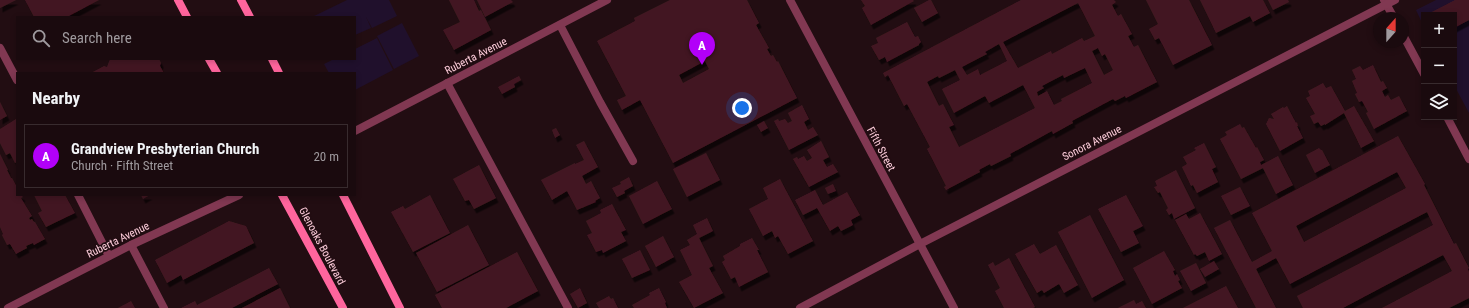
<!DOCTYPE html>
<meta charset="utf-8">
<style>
:root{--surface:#1a0a0e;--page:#231317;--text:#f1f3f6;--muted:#9f9a9e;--line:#382b2e;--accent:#b200f9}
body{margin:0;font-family:"Roboto Condensed",sans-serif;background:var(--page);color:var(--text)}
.controls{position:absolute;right:12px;top:12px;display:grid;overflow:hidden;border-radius:0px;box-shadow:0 2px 6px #0003}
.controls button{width:36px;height:36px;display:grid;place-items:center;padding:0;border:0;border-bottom:1px solid var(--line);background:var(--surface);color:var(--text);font:20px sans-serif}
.compass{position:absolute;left:1373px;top:12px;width:36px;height:36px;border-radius:50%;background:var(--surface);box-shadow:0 2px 6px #0003;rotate:21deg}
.you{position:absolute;left:742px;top:108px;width:14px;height:14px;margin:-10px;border:3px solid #fff;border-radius:50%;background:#1a73e8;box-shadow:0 0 0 6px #1a73e833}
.badge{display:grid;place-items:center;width:26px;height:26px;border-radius:50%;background:var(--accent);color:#fff;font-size:13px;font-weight:700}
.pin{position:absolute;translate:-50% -33px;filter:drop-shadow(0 1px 2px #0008)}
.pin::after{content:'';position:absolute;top:21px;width:14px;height:12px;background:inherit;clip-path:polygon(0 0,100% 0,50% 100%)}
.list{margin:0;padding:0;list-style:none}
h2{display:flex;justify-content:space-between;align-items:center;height:52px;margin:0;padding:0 16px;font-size:17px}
h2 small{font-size:13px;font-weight:400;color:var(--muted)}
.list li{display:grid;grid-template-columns:26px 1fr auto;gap:12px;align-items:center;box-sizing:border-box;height:64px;margin:0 8px 8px;padding:0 8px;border:1px solid var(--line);border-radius:0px}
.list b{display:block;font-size:15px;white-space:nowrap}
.list p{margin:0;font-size:13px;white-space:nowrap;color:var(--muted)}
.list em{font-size:13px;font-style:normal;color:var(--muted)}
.icon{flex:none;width:22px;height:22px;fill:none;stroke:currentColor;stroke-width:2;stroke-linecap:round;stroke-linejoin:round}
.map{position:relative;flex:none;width:1469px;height:308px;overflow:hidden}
.search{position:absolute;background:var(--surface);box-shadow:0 2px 6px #0003;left:16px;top:16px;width:340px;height:44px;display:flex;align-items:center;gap:10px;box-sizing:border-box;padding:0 14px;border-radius:0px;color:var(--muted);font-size:15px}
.panel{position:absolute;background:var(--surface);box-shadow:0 2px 6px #0003;left:16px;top:72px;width:340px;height:124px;border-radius:0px}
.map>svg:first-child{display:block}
.green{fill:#20102c}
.building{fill:#431921;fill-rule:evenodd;filter:url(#shadow)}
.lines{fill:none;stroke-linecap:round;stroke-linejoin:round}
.service{stroke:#813852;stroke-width:8}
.minor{stroke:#813852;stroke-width:8}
.tertiary{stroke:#813852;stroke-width:8}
.secondary{stroke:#ff659d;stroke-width:8}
.labels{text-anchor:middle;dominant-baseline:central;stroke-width:3.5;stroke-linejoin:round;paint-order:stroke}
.street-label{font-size:11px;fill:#ffcedc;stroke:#220d12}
</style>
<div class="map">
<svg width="1469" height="308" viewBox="0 0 1469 308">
<defs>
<filter id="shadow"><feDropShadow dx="2.5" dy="4.5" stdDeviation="0" flood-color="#0009"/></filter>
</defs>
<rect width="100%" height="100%" fill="#220d12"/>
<g class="green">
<polygon points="347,0 389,0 397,16 372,28 366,17 371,28 355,35 355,17 312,17"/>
<polygon points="1436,0 1469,0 1469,113 1454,85 1454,15 1424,15 1424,27 1416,10"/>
<polygon points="402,23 419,56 394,69 377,36"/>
<polygon points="377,38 393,70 355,90 355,73 329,73 324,64 334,59 355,59 355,49"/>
</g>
<g class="building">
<polygon points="0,0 16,0 0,8"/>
<polygon points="25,0 99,0 67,17 34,17"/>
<polygon points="449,0 474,0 479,11 481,10 491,30 454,50 443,30 460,22"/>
<polygon points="477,0 511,0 513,2 485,17"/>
<path d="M 670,0 L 747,0 L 759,23 L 756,25 L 769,48 L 767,49 L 771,56 L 773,55 L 777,62 L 778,61 L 797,98 L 673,163 L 640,100 L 622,110 L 617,100 L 626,96 L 597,41 L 635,21 L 634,18 ZM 705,61 L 709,69 L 683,83 L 679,75 Z"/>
<polygon points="861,0 913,0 914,1 871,25 862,8 865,6"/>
<polygon points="929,0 931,0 938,13 922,22 914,8"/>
<path d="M 1021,0 L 1114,0 L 1116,2 L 1112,5 L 1118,16 L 1121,14 L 1132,34 L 1128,36 L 1134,47 L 1138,45 L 1157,82 L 1126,98 L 1125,96 L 1115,101 L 1113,99 L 1072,121 L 1073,123 L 1053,134 L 1052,131 L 1010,154 L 1011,156 L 991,166 L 990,164 L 979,170 L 980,172 L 946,190 L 944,187 L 946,186 L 927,149 L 930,147 L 907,104 L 904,106 L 888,75 L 885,77 L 883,73 ZM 1078,3 L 1095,36 L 1084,41 L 1082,38 L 1052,54 L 1051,51 L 1018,68 L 1003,42 ZM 999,44 L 1007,61 L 980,75 L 978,69 L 967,75 L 962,67 L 987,54 L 985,52 ZM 1098,48 L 1102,56 L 1105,54 L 1113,70 L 1104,75 L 1092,51 ZM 1085,68 L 1092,83 L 1061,99 L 1062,101 L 1054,105 L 1047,91 L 1038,96 L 1037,92 L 1044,88 L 1042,86 L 1063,75 L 1064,78 ZM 955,70 L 960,80 L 942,89 L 954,113 L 985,96 L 989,103 L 1023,85 L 1035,108 L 959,147 L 949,127 L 954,125 L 943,104 L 939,106 L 927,82 L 938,76 L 939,78 Z"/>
<polygon points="1146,0 1189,0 1212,45 1173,65 1159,38 1155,40 1149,29 1158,24"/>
<polygon points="1200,0 1263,0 1270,13 1253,22 1250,16 1216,33"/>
<polygon points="1268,0 1288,0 1289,2 1273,10"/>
<polygon points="1455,0 1469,0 1469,20 1454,28 1454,15 1426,15"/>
<polygon points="907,22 915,37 918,36 921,42 919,44 919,45 887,62 885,57 879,60 871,46 878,43 876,38"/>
<polygon points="110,59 159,59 161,63 160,66 164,73 91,73 104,66 107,67"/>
<polygon points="1373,65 1381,82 1383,81 1387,88 1382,91 1385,97 1388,95 1391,100 1399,96 1407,111 1374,129 1366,113 1368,112 1362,101 1359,102 1355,94 1357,93 1352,81 1356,79 1352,70 1360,66 1363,70"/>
<polygon points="519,76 521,80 514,84 515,87 502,94 498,87"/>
<polygon points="1323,83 1326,88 1331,86 1345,111 1354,106 1374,141 1361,148 1344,113 1325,125 1325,124 1321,126 1318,122 1314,124 1310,116 1315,114 1306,98 1310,96 1308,91"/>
<polygon points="0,102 7,116 0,120"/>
<polygon points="802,105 809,119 804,122 808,130 813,127 818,135 789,150 774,121 778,119 779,121 785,119 788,123 792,121 788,113"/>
<polygon points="1287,106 1296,123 1297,122 1298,126 1297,126 1303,138 1280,151 1266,124 1269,118 1274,119 1271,114 1283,107 1284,108"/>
<polygon points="16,119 17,162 15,163 10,153 6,155 0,143 0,129"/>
<polygon points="764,121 768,128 761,132 757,125"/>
<polygon points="1240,124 1242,128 1244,127 1256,148 1257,147 1264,160 1260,162 1261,165 1278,156 1293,185 1276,194 1263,168 1241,179 1220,139 1227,135 1225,132"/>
<polygon points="556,128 560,135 555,138 552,130"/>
<path d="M 1398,136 L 1425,184 L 1424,185 L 1454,244 L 1456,243 L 1469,268 L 1468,269 L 1469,272 L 1469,298 L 1449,308 L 1382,308 L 1452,271 L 1443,255 L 1343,308 L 1303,308 L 1297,296 L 1433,225 L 1427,212 L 1290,284 L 1276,258 L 1256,269 L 1276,308 L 1256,308 L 1214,228 L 1230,220 L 1252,262 L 1272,251 L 1252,213 ZM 1397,172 L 1406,188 L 1304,242 L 1296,226 Z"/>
<polygon points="584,141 598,167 582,176 586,184 591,181 600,198 595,201 596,202 577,210 567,191 552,200 541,180 575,163 575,164 584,160 576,145"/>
<polygon points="821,141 829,157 823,160 827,167 833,164 838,172 809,187 793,159 797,157 798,159 804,156 807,161 812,158 807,150"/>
<polygon points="1204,143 1216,167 1212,169 1218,182 1197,193 1193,185 1191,186 1182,167 1187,164 1183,157 1196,150 1194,148"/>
<polygon points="1319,148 1321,150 1322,150 1330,165 1315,173 1306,155"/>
<polygon points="706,153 720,180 687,197 673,169"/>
<polygon points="0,154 8,170 7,170 11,178 12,178 17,187 17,195 21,195 23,197 21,198 32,216 29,218 30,220 32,219 34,222 35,222 45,239 34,245 33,243 26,246 27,248 16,254 10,244 7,245 2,235 3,234 0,227"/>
<polygon points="479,165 496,198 474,209 469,200 465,201 453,179"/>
<polygon points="1176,170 1195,208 1174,219 1172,213 1169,215 1166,210 1168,208 1160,192 1158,193 1154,187 1157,186 1155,181"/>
<polygon points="629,177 633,186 624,191 625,193 617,197 612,188 621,184 620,182"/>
<polygon points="780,179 813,241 788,254 778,236 775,238 772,231 763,236 749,209 768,199 763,188"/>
<polygon points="657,181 672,209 643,224 629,196"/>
<polygon points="833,184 836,191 828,194 825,188"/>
<polygon points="1240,187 1250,206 1231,215 1221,196"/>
<polygon points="815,190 823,205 847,192 860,215 851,220 853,225 841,231 838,226 830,231 817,208 803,215 795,200"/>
<polygon points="34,195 65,195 75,213 46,227 38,213 42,211"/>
<polygon points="141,195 150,195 143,199"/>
<polygon points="430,195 450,233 413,252 391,212 403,206 405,209"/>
<polygon points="1126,195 1143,226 1133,231 1139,243 1121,252 1098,209"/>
<polygon points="612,204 626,230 621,232 626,241 603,253 602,250 596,252 587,235 592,233 586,221 601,213 600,210"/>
<polygon points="1200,213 1222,254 1209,261 1205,252 1197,256 1195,254 1194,255 1175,220 1186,214 1189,219"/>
<polygon points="1090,215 1124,280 1092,298 1058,232"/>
<polygon points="707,218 713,231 699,238 713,266 709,268 723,293 694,308 679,282 692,275 680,250 690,245 687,240 697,234 693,225"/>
<polygon points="229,221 246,226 254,243 183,280 181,275 167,283 155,260"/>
<polygon points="468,225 489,265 437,292 416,253"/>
<polygon points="663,236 674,257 656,267 645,246"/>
<polygon points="752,238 759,250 757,250 768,272 739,287 735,277 731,279 722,262 725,260 723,256 740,246 740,244"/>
<polygon points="1034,244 1040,254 1056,245 1078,285 1064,293 1059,284 1044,293 1042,290 1037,293 1015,254"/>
<polygon points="640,250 650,270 632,278 622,259"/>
<polygon points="1164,251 1175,270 1173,271 1175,276 1177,274 1180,280 1178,281 1182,288 1152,304 1133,268"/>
<polygon points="517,252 538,291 506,308 442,308 435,295"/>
<polygon points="1009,258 1035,307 1033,308 1004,308 995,291 1000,288 988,265 993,262 995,266"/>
<polygon points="1214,261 1219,269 1205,277 1200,269"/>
<polygon points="1196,263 1206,283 1191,291 1180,271"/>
<polygon points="269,268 278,284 232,308 181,308 195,301 197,305"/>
<polygon points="1226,286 1238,308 1183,308"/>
<polygon points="280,288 290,308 242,308"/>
<polygon points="580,288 587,303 578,308 570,294"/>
<polygon points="659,288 666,302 665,303 667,308 634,308 632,305 650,295 649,293"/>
<polygon points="609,296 611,299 613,298 618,308 599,308 596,303"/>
<polygon points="1134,300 1136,304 1142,301 1146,308 1118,308"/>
<polygon points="131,301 135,308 118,308"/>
</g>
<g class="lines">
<g class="service">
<polyline points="560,25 600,102 633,161"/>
<polyline points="0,48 17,80"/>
<polyline points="447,83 568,308"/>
<polyline points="78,195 109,256"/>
<polyline points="131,245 164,308"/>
</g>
<g class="minor">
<polyline points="790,0 954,308"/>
<polyline points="1384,0 1394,18"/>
<polyline points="1403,35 1424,74"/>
<polyline points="1447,117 1469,159"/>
<polyline points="355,131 607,0"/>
<polyline points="8,308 131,245 239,195"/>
</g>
<polyline class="tertiary" points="800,308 920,244 1395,0"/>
<g class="secondary">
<polyline points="178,0 187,17"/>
<polyline points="241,0 250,17"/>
<polyline points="209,59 217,73"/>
<polyline points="272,59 279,73"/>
<polyline points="282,195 343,308"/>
<polyline points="343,195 400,308"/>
</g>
</g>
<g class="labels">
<g class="street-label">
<text transform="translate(476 56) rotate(-27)">Ruberta Avenue</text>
<text transform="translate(1092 143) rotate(-27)">Sonora Avenue</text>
<text transform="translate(881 149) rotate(62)">Fifth Street</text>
<text transform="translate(118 240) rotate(-26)">Ruberta Avenue</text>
<text transform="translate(322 246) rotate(62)">Glenoaks Boulevard</text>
</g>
</g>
</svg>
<div class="controls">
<button>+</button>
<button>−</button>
<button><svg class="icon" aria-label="layers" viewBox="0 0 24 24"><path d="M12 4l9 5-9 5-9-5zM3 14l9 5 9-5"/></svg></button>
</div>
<svg class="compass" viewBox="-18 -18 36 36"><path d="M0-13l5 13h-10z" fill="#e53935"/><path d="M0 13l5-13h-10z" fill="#9f9a9e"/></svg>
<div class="you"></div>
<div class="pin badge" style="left:702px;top:65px">A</div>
<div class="search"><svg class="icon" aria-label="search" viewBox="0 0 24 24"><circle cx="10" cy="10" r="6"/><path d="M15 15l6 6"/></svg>Search here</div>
<section class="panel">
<h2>Nearby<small></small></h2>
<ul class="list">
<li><span class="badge">A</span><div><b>Grandview Presbyterian Church</b><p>Church · Fifth Street</p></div><em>20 m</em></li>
</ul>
</section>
</div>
